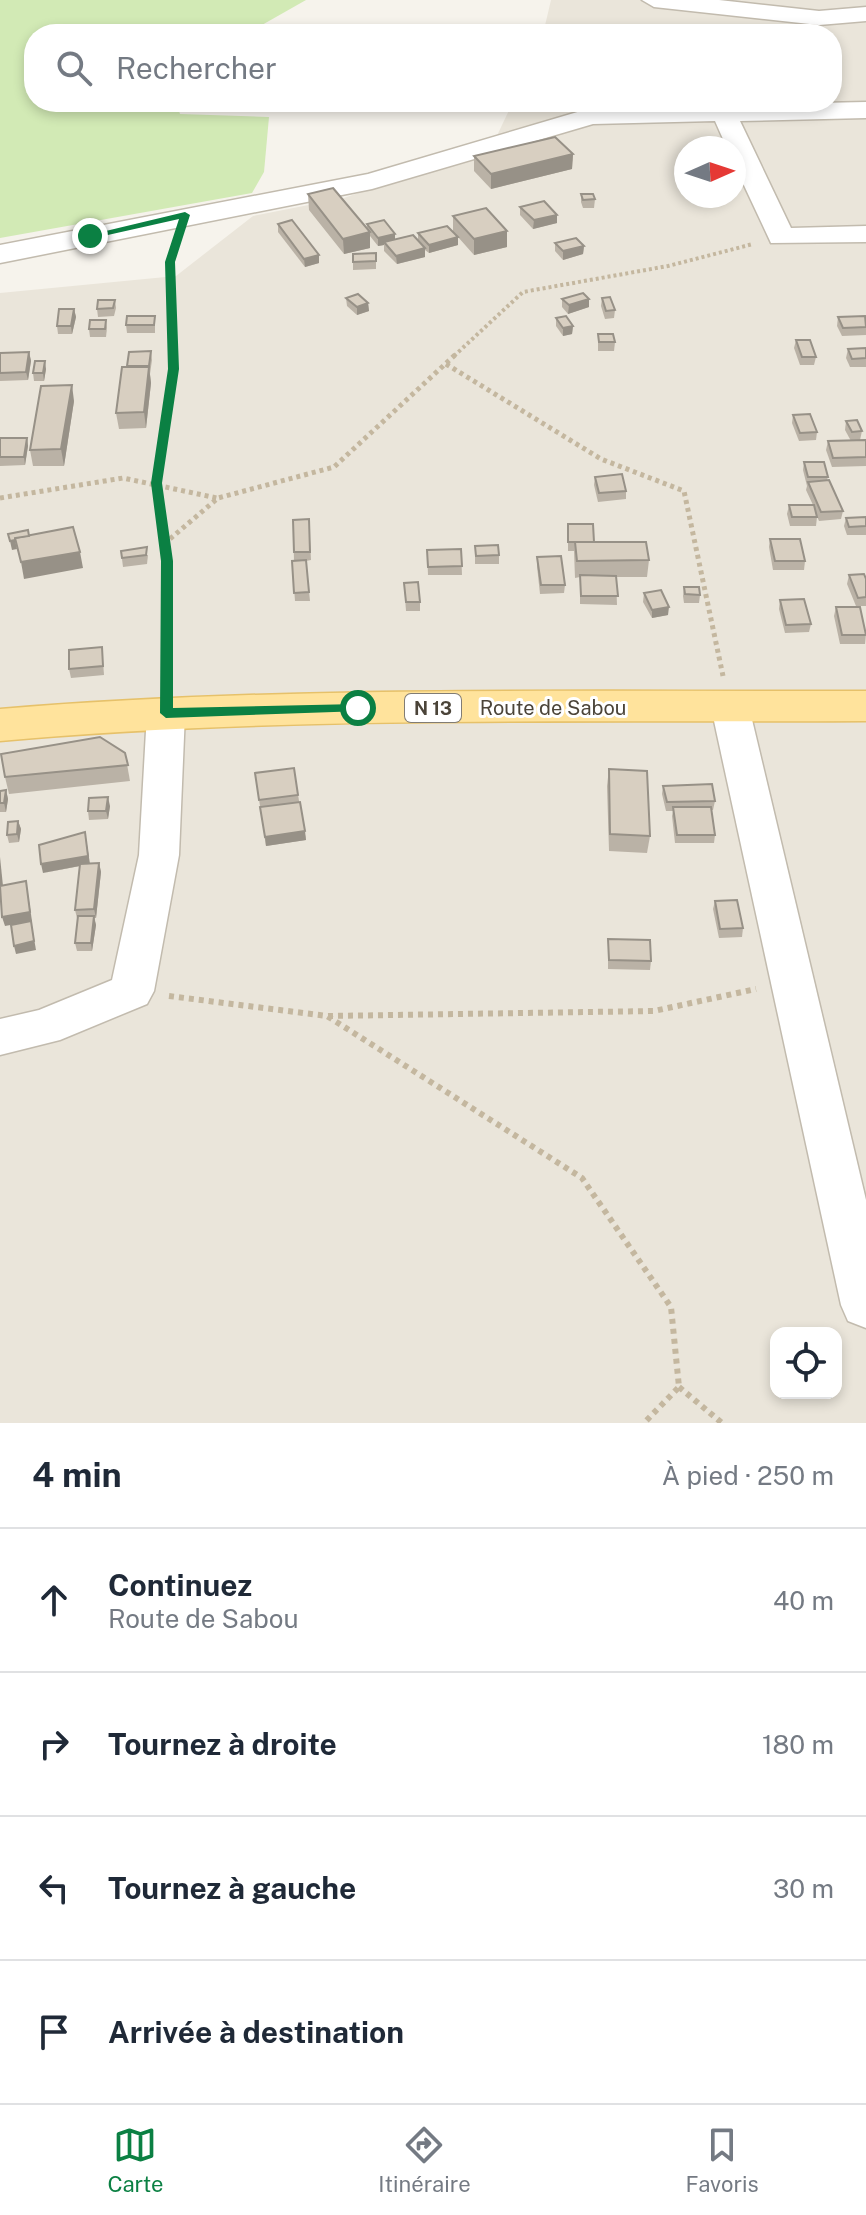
<!DOCTYPE html>
<html lang="fr">
<meta charset="utf-8">
<style>
:root{--surface:#fff;--page:#f6f6f7;--text:#1f2937;--muted:#747a83;--line:#e0e1e3;--accent:#0b8043}
body{margin:0;font-family:"Public Sans",sans-serif;background:var(--page);color:var(--text)}
.controls{position:absolute;right:24px;bottom:24px;display:grid;overflow:hidden;border-radius:16px;box-shadow:0 4px 12px #0003}
.controls button{width:72px;height:72px;display:grid;place-items:center;padding:0;border:0;border-bottom:2px solid var(--line);background:var(--surface);color:var(--text);font:40px sans-serif}
.compass{position:absolute;left:674px;top:136px;width:72px;height:72px;border-radius:50%;background:var(--surface);box-shadow:0 4px 12px #0003;rotate:87deg}
.stop{position:absolute;width:24px;height:24px;margin:-18px;border:6px solid #0b8043;border-radius:50%;background:#fff}
.stop.end{background:#0b8043;border-color:#fff;box-shadow:0 2px 8px #0008}
.list{margin:0;padding:0;list-style:none}
h2{display:flex;justify-content:space-between;align-items:center;height:104px;margin:0;padding:0 32px;font-size:34px}
h2 small{font-size:26px;font-weight:400;color:var(--muted)}
.list li{display:grid;grid-template-columns:52px 1fr auto;gap:24px;align-items:center;box-sizing:border-box;height:144px;padding:0 32px;border-top:2px solid var(--line)}
.list b{display:block;font-size:30px;white-space:nowrap}
.list p{margin:0;font-size:26px;white-space:nowrap;color:var(--muted)}
.list em{font-size:26px;font-style:normal;color:var(--muted)}
.icon{flex:none;width:44px;height:44px;fill:none;stroke:currentColor;stroke-width:2;stroke-linecap:round;stroke-linejoin:round}
.map{position:relative;flex:none;width:866px;height:1423px;overflow:hidden}
.search{position:absolute;background:var(--surface);box-shadow:0 4px 12px #0003;left:24px;right:24px;top:24px;height:88px;display:flex;align-items:center;gap:20px;box-sizing:border-box;padding:0 28px;border-radius:32px;color:var(--muted);font-size:30px}
.sheet{height:680px;background:var(--surface)}
nav{display:flex;justify-content:space-around;align-items:center;box-sizing:border-box;height:112px;border-top:2px solid var(--line);background:var(--surface);font-size:22px;color:var(--muted)}
nav a{display:grid;justify-items:center;gap:4px}
nav .on{color:var(--accent)}
.map>svg:first-child{display:block}
.residential{fill:#eae5da;fill-rule:evenodd}
.green{fill:#d2eab5}
.lines{fill:none;stroke-linecap:round;stroke-linejoin:round}
.minor-casing{stroke:#c2bbae;stroke-width:3}
.major-casing{stroke:#e6c16a;stroke-width:3}
.path-far2{stroke:#c4b79f;stroke-width:4;stroke-dasharray:3 3;stroke-linecap:butt}
.path-far1{stroke:#c4b79f;stroke-width:5;stroke-dasharray:4 4;stroke-linecap:butt}
.path{stroke:#c4b79f;stroke-width:6;stroke-dasharray:5 5;stroke-linecap:butt}
.minor{fill:#fff;fill-rule:evenodd}
.major{fill:#ffe39c;fill-rule:evenodd}
.wall{fill:#bab2a6}
.shaded-wall{fill:#979187}
.building{fill:#d8cfc1;stroke:#979187;stroke-width:2}
.route{fill:#0b8043}
.labels{text-anchor:middle;dominant-baseline:central;stroke-width:6;stroke-linejoin:round;paint-order:stroke}
.shield{fill:#fff;stroke:#817c74;stroke-width:2}
.shield-label{font-size:18px;font-weight:bold;fill:#4b4439}
.street-label{font-size:20px;fill:#4b4439;stroke:#fff}
</style>
<div class="map">
<svg width="866" height="1423" viewBox="0 0 866 1423">
<rect width="100%" height="100%" fill="#f6f3ec"/>
<path class="residential" d="M 551,0 L 866,0 L 866,1423 L 0,1423 L 0,293 L 176,276 L 253,216 L 344,198 L 492,146 L 513,102 L 832,102 L 832,34 L 543,34 ZM 686,148 L 734,148 L 734,196 L 686,196 ZM 776,1333 L 836,1333 L 836,1393 L 776,1393 Z"/>
<polygon class="green" points="0,0 306,0 246,34 34,34 34,102 176,102 180,114 269,117 264,172 252,193 0,238"/>
<g class="lines">
<g class="minor-casing">
<g id="minor">
<polygon points="642,0 719,0 819,11 866,7 866,21 819,25 654,7"/>
<polygon points="866,102 866,118 740,121 791,228 866,226 866,242 771,243 734,164 734,148 727,148 715,121 593,124 372,189 0,263 0,245 368,174 591,108"/>
<polygon points="730,694 743,698 749,707 866,1200 866,1328 848,1321 841,1305 711,707 717,698"/>
<polygon points="166,700 179,703 185,713 179,855 154,991 147,1004 60,1040 0,1055 0,1019 39,1010 112,980 139,855 147,713 153,703"/>
</g>
</g>
<g class="major-casing">
<path id="major" d="M 866,691 L 866,721 C 578,723 288,715 0,741 L 0,709 C 288,685 578,692 866,691 Z"/>
</g>
<g class="path-far2">
<polyline points="173,356 170,262 175,246"/>
<polyline points="454,356 523,292 668,266 753,244"/>
</g>
<g class="path-far1">
<polyline points="446,364 601,459 684,491 723,676"/>
<polyline points="0,498 123,478 217,498"/>
<polyline points="164,544 218,498 334,467 456,354"/>
<polyline points="166,681 167,561 157,483 173,354"/>
</g>
<g class="path">
<polyline points="169,996 327,1016 582,1178 671,1307 679,1387 644,1423"/>
<polyline points="328,1016 654,1011 756,989"/>
<polyline points="679,1387 722,1423"/>
</g>
<use href="#minor" class="minor"/>
<use href="#major" class="major"/>
</g>
<g class="wall">
<polygon points="573,154 572,169 491,189 474,171 474,156"/>
<polygon points="308,194 367,229 367,224 395,234 395,239 418,240 418,233 453,232 453,216 507,231 507,247 474,255 458,237 458,245 429,253 425,250 425,257 397,264 384,251 384,245 378,246 370,236 370,248 344,254 309,210"/>
<polygon points="581,194 595,199 594,208 583,208 581,202"/>
<polygon points="520,207 557,215 557,223 533,229 520,215"/>
<polygon points="278,224 319,255 319,263 305,267 278,232"/>
<polygon points="555,243 584,246 583,254 563,260 555,251"/>
<polygon points="376,253 376,269 353,270 353,254"/>
<polygon points="346,298 368,303 369,311 357,315 347,306"/>
<polygon points="602,298 615,310 614,318 605,319 601,306"/>
<polygon points="562,299 589,299 589,307 568,314 562,307"/>
<polygon points="115,300 116,308 114,316 98,317 97,309"/>
<polygon points="74,309 76,317 72,334 58,334 57,326"/>
<polygon points="155,316 155,333 127,333 126,325"/>
<polygon points="838,317 866,317 866,335 842,336 837,326"/>
<polygon points="556,318 573,326 572,334 563,336 556,326"/>
<polygon points="106,320 107,328 106,337 90,337 89,329"/>
<polygon points="598,334 615,342 614,351 598,351"/>
<polygon points="796,340 816,357 814,365 800,365 794,348"/>
<polygon points="866,348 866,367 850,367 846,358 848,349"/>
<polygon points="151,351 152,360 150,374 151,383 146,428 119,429 116,413 127,367 129,352"/>
<polygon points="29,352 31,361 28,380 0,381 0,353"/>
<polygon points="46,369 44,381 34,381 33,373"/>
<polygon points="74,401 64,466 33,466 30,450"/>
<polygon points="793,415 817,432 816,440 799,441 792,423"/>
<polygon points="846,421 862,431 860,440 851,441 845,430"/>
<polygon points="0,438 27,438 28,446 25,465 0,466"/>
<polygon points="866,440 866,466 832,467 826,450 828,441"/>
<polygon points="804,462 828,477 827,480 843,511 841,519 819,521 816,514 817,517 816,526 790,526 787,514 789,505 813,505 806,490 807,486 803,470"/>
<polygon points="595,477 626,491 626,499 598,502 594,485"/>
<polygon points="866,517 866,535 847,535 844,526 846,518"/>
<polygon points="309,519 311,560 306,561 310,601 295,601 292,561 294,561 293,520"/>
<polygon points="568,524 594,542 649,560 647,577 616,577 617,605 580,604 580,577 575,578 574,551 568,551"/>
<polygon points="770,539 805,561 804,570 773,570 769,547"/>
<polygon points="475,546 499,555 499,564 475,564"/>
<polygon points="461,549 462,575 428,575 427,550"/>
<polygon points="121,551 148,555 147,564 123,567"/>
<polygon points="537,557 565,585 564,593 540,594 537,566"/>
<polygon points="849,575 866,579 866,606 856,606 847,584"/>
<polygon points="404,583 420,602 420,611 406,611"/>
<polygon points="684,587 700,595 699,603 684,603 683,596"/>
<polygon points="644,593 668,615 652,618 643,602"/>
<polygon points="780,600 811,624 809,632 785,633 779,609"/>
<polygon points="836,607 866,633 865,644 840,644 834,616"/>
<polygon points="102,647 104,675 71,678 69,669"/>
<polygon points="125,753 130,781 9,794 5,777"/>
<polygon points="609,769 650,836 647,853 609,851 607,786"/>
<polygon points="255,773 298,795 306,840 266,846"/>
<polygon points="663,786 715,801 713,810 711,810 715,835 714,843 675,843 672,816 673,811 666,811 662,794"/>
<polygon points="6,790 8,799 6,812 0,812 0,791"/>
<polygon points="110,806 108,819 89,820 88,811"/>
<polygon points="18,821 21,829 19,842 9,843 7,835"/>
<polygon points="90,863 99,863 101,872 96,918 94,918 96,925 92,951 77,951 75,943 78,918 77,918 75,910 80,866 43,873"/>
<polygon points="715,901 743,928 742,937 719,938 713,909"/>
<polygon points="608,939 651,961 650,970 608,969"/>
</g>
<g class="shaded-wall">
<polygon points="573,154 572,169 491,189 491,174"/>
<polygon points="557,215 557,223 533,229 534,220"/>
<polygon points="507,231 507,247 474,255 474,239"/>
<polygon points="370,232 370,248 344,254 343,239"/>
<polygon points="395,234 395,242 384,242 384,245 378,246 378,238"/>
<polygon points="458,237 458,245 429,253 429,245"/>
<polygon points="584,246 583,254 563,260 563,251"/>
<polygon points="425,248 425,257 397,264 396,256"/>
<polygon points="319,255 319,263 305,267 304,259"/>
<polygon points="589,299 589,307 568,314 569,305"/>
<polygon points="368,303 369,311 357,315 357,307"/>
<polygon points="74,309 76,317 72,334 71,326"/>
<polygon points="573,326 572,334 563,336 563,328"/>
<polygon points="29,352 31,361 28,380 26,372"/>
<polygon points="45,361 46,369 44,381 43,373"/>
<polygon points="149,367 151,383 146,428 144,412"/>
<polygon points="72,385 74,401 64,466 61,449"/>
<polygon points="27,438 28,446 25,465 24,457"/>
<polygon points="15,540 17,549 12,550 10,541"/>
<polygon points="80,552 83,568 24,579 21,562"/>
<polygon points="669,607 668,615 652,618 652,610"/>
<polygon points="6,790 8,799 6,812 4,803"/>
<polygon points="108,797 110,806 108,819 106,811"/>
<polygon points="18,821 21,829 19,842 17,834"/>
<polygon points="305,831 306,840 266,846 265,837"/>
<polygon points="85,832 90,864 43,873 41,864"/>
<polygon points="0,857 3,886 0,886"/>
<polygon points="99,863 101,872 96,918 94,909"/>
<polygon points="26,881 32,921 5,926 2,917"/>
<polygon points="94,916 96,925 92,951 91,943"/>
<polygon points="31,921 36,950 16,954 14,946"/>
</g>
<g class="building">
<polygon points="555,137 573,154 491,174 474,156"/>
<polygon points="333,188 370,232 343,239 308,194"/>
<polygon points="581,194 593,194 595,199 583,200"/>
<polygon points="544,201 557,215 534,220 520,207"/>
<polygon points="486,208 507,231 474,239 453,216"/>
<polygon points="292,220 319,255 304,259 278,224"/>
<polygon points="384,220 395,234 378,238 367,224"/>
<polygon points="447,226 458,237 429,245 418,233"/>
<polygon points="413,235 425,248 396,256 384,242"/>
<polygon points="576,238 584,246 563,251 555,243"/>
<polygon points="376,253 376,261 353,262 353,254"/>
<polygon points="583,293 589,299 569,305 562,299"/>
<polygon points="358,294 368,303 357,307 346,298"/>
<polygon points="610,297 615,310 606,311 602,298"/>
<polygon points="98,300 115,300 113,308 97,309"/>
<polygon points="59,309 74,309 71,326 57,326"/>
<polygon points="127,316 155,316 154,325 126,325"/>
<polygon points="566,316 573,326 563,328 556,318"/>
<polygon points="865,316 866,327 843,328 838,317"/>
<polygon points="90,320 106,320 105,329 89,329"/>
<polygon points="598,334 613,334 615,342 599,342"/>
<polygon points="796,340 810,340 816,357 802,357"/>
<polygon points="866,348 866,358 852,359 848,349"/>
<polygon points="151,351 149,366 127,366 129,352"/>
<polygon points="29,352 26,372 0,373 0,353"/>
<polygon points="35,361 45,361 43,373 33,373"/>
<polygon points="122,367 149,367 144,412 116,413"/>
<polygon points="72,385 61,449 30,450 41,386"/>
<polygon points="810,414 817,432 800,433 793,415"/>
<polygon points="857,420 862,431 852,432 846,421"/>
<polygon points="0,438 27,438 24,457 0,457"/>
<polygon points="866,440 866,457 833,458 828,441"/>
<polygon points="804,462 824,462 828,477 808,477"/>
<polygon points="622,474 626,491 599,493 595,477"/>
<polygon points="829,480 843,511 821,512 808,482"/>
<polygon points="789,505 814,505 817,517 792,517"/>
<polygon points="866,517 866,526 849,527 846,518"/>
<polygon points="309,519 310,552 294,552 293,520"/>
<polygon points="568,524 593,524 594,542 568,542"/>
<polygon points="73,527 80,552 21,562 15,538"/>
<polygon points="28,530 29,536 15,538 15,540 10,541 8,534"/>
<polygon points="770,539 800,539 805,561 775,561"/>
<polygon points="575,542 646,542 649,560 577,561"/>
<polygon points="498,545 499,555 476,556 475,546"/>
<polygon points="147,547 146,555 122,558 121,551"/>
<polygon points="461,549 462,566 428,567 427,550"/>
<polygon points="561,556 565,585 541,585 537,557"/>
<polygon points="306,560 309,592 294,593 292,561"/>
<polygon points="864,574 866,579 866,597 858,598 849,575"/>
<polygon points="580,575 616,576 618,596 581,596"/>
<polygon points="418,582 420,602 406,602 404,583"/>
<polygon points="684,587 699,587 700,595 685,594"/>
<polygon points="661,590 669,607 652,610 644,593"/>
<polygon points="804,599 811,624 786,625 780,600"/>
<polygon points="836,607 860,607 866,635 842,635"/>
<polygon points="102,647 103,666 69,669 69,650"/>
<polygon points="100,737 125,753 128,765 5,777 1,754"/>
<polygon points="294,768 298,795 259,800 255,773"/>
<polygon points="609,769 647,771 650,836 610,834"/>
<polygon points="712,784 715,801 667,802 663,786"/>
<polygon points="6,790 4,803 0,803 0,791"/>
<polygon points="108,797 106,811 88,811 89,798"/>
<polygon points="300,802 305,831 265,837 260,807"/>
<polygon points="673,807 711,807 715,835 677,835"/>
<polygon points="18,821 17,834 7,835 8,822"/>
<polygon points="85,832 88,856 41,864 39,845"/>
<polygon points="99,863 94,909 75,910 80,864"/>
<polygon points="26,881 30,912 2,917 0,886"/>
<polygon points="737,900 743,928 720,929 715,901"/>
<polygon points="78,916 94,916 91,943 75,943"/>
<polygon points="31,921 34,941 14,946 11,925"/>
<polygon points="608,939 650,940 651,961 609,960"/>
</g>
<polygon class="route" points="185,212 190,215 175,262 179,369 162,483 173,561 173,708 358,704 363,705 363,711 166,718 160,713 161,561 151,483 168,369 165,262 179,219 90,239 85,236"/>
<g class="labels">
<rect class="shield" x="405" y="694" width="56" height="28" rx="6"/>
<g class="shield-label">
<text x="433" y="708">N 13</text>
</g>
<g class="street-label">
<text x="553" y="708">Route de Sabou</text>
</g>
</g>
</svg>
<div class="controls">
<button><svg class="icon" aria-label="locate" viewBox="0 0 24 24"><circle cx="12" cy="12" r="6"/><path d="M12 2v4M12 18v4M2 12h4M18 12h4"/></svg></button>
</div>
<svg class="compass" viewBox="-18 -18 36 36"><path d="M0-13l5 13h-10z" fill="#e53935"/><path d="M0 13l5-13h-10z" fill="#747a83"/></svg>
<div class="stop" style="left:358px;top:708px"></div>
<div class="stop end" style="left:90px;top:236px"></div>
<div class="search"><svg class="icon" aria-label="search" viewBox="0 0 24 24"><circle cx="10" cy="10" r="6"/><path d="M15 15l6 6"/></svg>Rechercher</div>
</div>
<section class="sheet">
<h2>4 min<small>À pied · 250 m</small></h2>
<ul class="list">
<li><svg class="icon" aria-label="ahead" viewBox="0 0 24 24"><path d="M12 20V5M6 11l6-6 6 6"/></svg><div><b>Continuez</b><p>Route de Sabou</p></div><em>40 m</em></li>
<li><svg class="icon" aria-label="right" viewBox="0 0 24 24"><path d="M7 20v-9h11M14 6l5 5-5 5"/></svg><div><b>Tournez à droite</b></div><em>180 m</em></li>
<li><svg class="icon" aria-label="left" viewBox="0 0 24 24"><path d="M17 20v-9H6M10 6l-5 5 5 5"/></svg><div><b>Tournez à gauche</b></div><em>30 m</em></li>
<li><svg class="icon" aria-label="arrive" viewBox="0 0 24 24"><path d="M6 21V4h12l-3 4 3 4H6"/></svg><div><b>Arrivée à destination</b></div></li>
</ul>
</section>
<nav>
<a class="on"><svg class="icon" aria-label="map" viewBox="0 0 24 24"><path d="M3 6l6-2 6 2 6-2v14l-6 2-6-2-6 2zM9 4v14M15 6v14"/></svg>Carte</a>
<a><svg class="icon" aria-label="directions" viewBox="0 0 24 24"><path d="M12 3l9 9-9 9-9-9zM9 14v-3h6M13 9l2 2-2 2"/></svg>Itinéraire</a>
<a><svg class="icon" aria-label="saved" viewBox="0 0 24 24"><path d="M7 4h10v16l-5-4-5 4z"/></svg>Favoris</a>
</nav>
